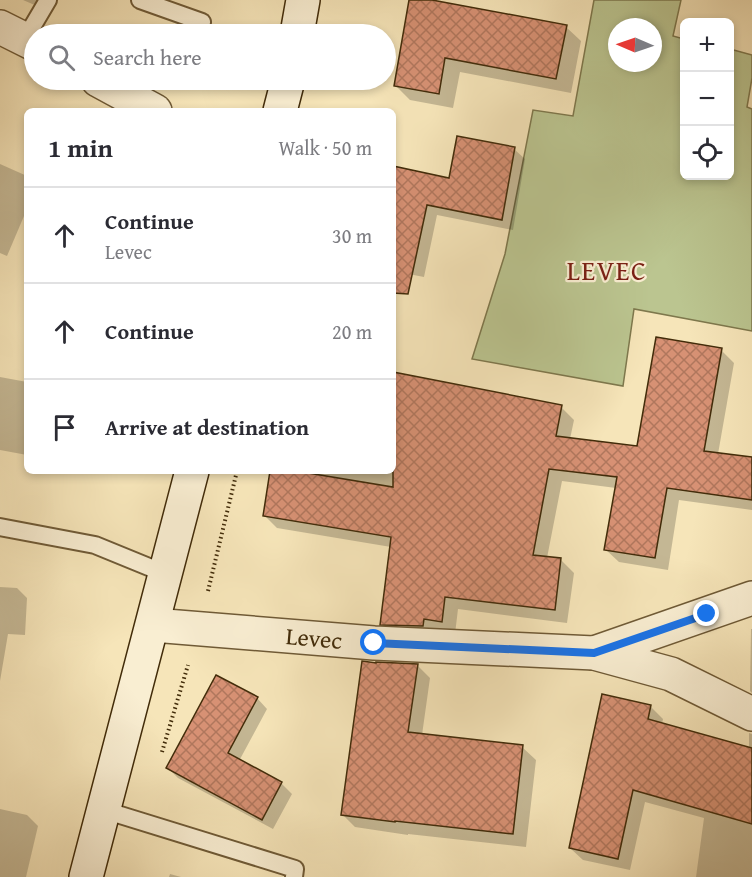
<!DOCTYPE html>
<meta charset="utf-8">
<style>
:root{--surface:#fff;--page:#f7f7f7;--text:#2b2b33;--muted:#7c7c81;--line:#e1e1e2}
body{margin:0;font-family:"Gentium Book Plus",serif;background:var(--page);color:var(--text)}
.controls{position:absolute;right:18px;top:18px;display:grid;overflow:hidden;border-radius:9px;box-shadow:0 3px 9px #0003}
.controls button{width:54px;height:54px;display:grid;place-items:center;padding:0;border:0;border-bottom:2px solid var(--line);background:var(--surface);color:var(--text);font:30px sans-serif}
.compass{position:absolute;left:608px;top:18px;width:54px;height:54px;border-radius:50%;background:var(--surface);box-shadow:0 3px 9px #0003;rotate:272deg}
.stop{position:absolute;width:18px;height:18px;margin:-14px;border:4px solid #1a73e8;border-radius:50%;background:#fff}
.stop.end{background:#1a73e8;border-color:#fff;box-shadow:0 2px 6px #0008}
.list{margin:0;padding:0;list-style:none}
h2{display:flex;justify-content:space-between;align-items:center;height:78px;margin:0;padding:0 24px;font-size:26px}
h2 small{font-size:20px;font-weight:400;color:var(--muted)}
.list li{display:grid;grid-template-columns:39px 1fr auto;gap:18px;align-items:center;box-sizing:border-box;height:96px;padding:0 24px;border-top:2px solid var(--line)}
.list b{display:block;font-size:22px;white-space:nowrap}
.list p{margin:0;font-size:20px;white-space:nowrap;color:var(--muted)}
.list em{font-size:20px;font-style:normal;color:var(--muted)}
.icon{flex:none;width:33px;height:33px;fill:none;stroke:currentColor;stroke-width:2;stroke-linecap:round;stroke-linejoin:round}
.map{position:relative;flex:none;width:752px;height:877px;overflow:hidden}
.search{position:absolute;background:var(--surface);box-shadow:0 3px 9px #0003;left:24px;top:24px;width:372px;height:66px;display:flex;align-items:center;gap:15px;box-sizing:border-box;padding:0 21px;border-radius:33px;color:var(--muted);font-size:22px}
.panel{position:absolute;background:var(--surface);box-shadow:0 3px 9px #0003;left:24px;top:108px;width:372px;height:366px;border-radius:9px}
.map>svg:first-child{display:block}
.grass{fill:#bbc590;stroke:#7e784d;stroke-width:1.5;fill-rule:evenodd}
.shadow{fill:#0003}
.building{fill:url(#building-cross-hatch);stroke:#422c0a;stroke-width:1.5}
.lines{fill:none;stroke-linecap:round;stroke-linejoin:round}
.service-casing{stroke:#6f5a36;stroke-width:20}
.minor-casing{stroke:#6f5a36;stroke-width:36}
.secondary-casing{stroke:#422c0a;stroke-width:36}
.path{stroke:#422c0a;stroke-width:4;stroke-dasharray:1.5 3;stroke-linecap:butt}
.service{stroke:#f9eed2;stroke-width:16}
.minor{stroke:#f9eed2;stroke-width:33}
.secondary{stroke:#f9eed2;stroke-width:33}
.route{stroke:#1a73e8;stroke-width:8}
.labels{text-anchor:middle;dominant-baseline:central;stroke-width:4.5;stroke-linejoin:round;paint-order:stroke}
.street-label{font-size:24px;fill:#422c0a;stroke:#f9eed2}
.quarter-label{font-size:27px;letter-spacing:1.5px;fill:#7a1f14;stroke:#f9eed2}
</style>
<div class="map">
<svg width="752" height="877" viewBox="0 0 752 877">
<defs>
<pattern id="building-cross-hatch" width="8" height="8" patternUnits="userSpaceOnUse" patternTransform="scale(1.5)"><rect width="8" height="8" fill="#d79174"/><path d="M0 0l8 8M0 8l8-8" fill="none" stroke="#b0775d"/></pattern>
</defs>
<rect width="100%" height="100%" fill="#f6e5b9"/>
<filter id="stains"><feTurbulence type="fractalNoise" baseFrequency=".00333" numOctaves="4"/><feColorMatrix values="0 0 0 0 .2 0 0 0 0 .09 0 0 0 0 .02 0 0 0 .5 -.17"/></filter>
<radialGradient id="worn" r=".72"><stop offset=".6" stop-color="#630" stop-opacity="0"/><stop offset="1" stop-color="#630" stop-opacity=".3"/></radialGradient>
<path class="grass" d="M 594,0 L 681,0 L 673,36 L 684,39 L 684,176 L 730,176 L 730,49 L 752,55 L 752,78 L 747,107 L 752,109 L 752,331 L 634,309 L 623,386 L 472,359 L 505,254 L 533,110 L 573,116 ZM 617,27 L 653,27 L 653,63 L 617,63 Z"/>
<g class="shadow">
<polygon points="23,0 48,0 44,9"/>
<polygon points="411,0 424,0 566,27 581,41 571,93 460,72 453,108 410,100 395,85"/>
<polygon points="514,149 525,159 513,230 437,215 424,277 393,271 393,167 450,179"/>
<polygon points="0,164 27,176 27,209 7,256 0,253"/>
<polygon points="721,350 734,363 718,454 752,458 752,510 679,500 668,570 619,562 605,549 616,488 562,481 547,558 561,560 574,573 567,623 458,609 455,634 395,637 382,624 391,547 277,528 264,515 271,471 393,471 393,373 561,407 574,420 570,439 638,448"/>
<polygon points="0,377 27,382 27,455 0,450"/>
<polygon points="0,587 17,588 27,598 25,635 8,634 0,681"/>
<polygon points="751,629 752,629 752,693 750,691"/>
<polygon points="417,665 430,678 422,735 522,747 536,760 526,847 408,834 408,835 355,827 342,814"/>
<polygon points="257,698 267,709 239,761 281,783 292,794 273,829 178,778 168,768"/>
<polygon points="650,706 663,719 662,724 749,748 749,733 752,734 752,877 696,877 704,818 645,802 630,870 583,860 570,848"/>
<polygon points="0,809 27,815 38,826 26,877 0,877"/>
<polygon points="170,874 181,877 169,877"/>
</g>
<g class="building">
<polygon points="409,0 432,0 567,25 556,79 445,58 439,94 394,86"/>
<polygon points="457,136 515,147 502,220 427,205 408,294 393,293 393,166 449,178"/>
<polygon points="656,337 722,348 704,451 752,457 752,500 667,488 655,558 604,550 617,477 549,469 533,555 561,558 555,610 445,597 442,622 424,619 423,626 380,625 391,537 263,516 270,471 296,471 393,487 393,372 562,405 556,436 637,446"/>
<polygon points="362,661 376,663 376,662 418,664 408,732 523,745 513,834 395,821 395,822 341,815"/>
<polygon points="216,675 258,697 228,753 282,782 262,820 166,768"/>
<polygon points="602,694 651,705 648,719 752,748 752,824 633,790 618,859 569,848"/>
</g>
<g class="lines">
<g class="service-casing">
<g id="service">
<polyline points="140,0 202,22"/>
<polyline points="25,39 48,0"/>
<polyline points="0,527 95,545 166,574"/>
<polyline points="104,810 295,869 294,877"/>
</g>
</g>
<g class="minor-casing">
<g id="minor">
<polyline points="0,27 34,44"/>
<polyline points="98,80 155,111"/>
<polyline points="153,625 374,643 594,653 671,674 752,714"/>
<polyline points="594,653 752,598"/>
</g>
</g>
<g class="secondary-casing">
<g id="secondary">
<polyline points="297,34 303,0"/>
<polyline points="280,111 288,80"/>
<polyline points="86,877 192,471"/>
</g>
</g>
<g class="path">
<polyline points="208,591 237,471"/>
<polyline points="162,752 188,665"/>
</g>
<use href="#service" class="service"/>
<use href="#minor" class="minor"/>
<use href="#secondary" class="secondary"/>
</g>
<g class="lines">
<polyline class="route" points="374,643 594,653 707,614"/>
</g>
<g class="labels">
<g class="street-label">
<text transform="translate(314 638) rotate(5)">Levec</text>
</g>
<g class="quarter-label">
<text x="607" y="270">LEVEC</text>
</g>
</g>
<rect width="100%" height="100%" filter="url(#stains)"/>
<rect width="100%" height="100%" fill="url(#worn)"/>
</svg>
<div class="controls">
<button>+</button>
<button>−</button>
<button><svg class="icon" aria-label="locate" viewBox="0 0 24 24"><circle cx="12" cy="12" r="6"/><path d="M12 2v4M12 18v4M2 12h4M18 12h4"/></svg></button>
</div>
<svg class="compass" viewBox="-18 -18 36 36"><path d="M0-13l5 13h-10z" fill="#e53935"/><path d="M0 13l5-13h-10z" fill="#7c7c81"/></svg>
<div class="stop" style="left:374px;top:643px"></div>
<div class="stop end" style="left:707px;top:614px"></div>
<div class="search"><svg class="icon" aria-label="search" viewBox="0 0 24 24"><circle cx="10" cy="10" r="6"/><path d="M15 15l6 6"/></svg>Search here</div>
<section class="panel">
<h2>1 min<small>Walk · 50 m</small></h2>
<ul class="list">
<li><svg class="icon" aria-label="ahead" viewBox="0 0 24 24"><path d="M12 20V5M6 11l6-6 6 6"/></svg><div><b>Continue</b><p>Levec</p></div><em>30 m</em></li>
<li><svg class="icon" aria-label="ahead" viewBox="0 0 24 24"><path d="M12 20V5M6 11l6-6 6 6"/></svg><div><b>Continue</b></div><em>20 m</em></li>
<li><svg class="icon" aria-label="arrive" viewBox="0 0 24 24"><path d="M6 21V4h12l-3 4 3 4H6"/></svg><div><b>Arrive at destination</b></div></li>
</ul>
</section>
</div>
